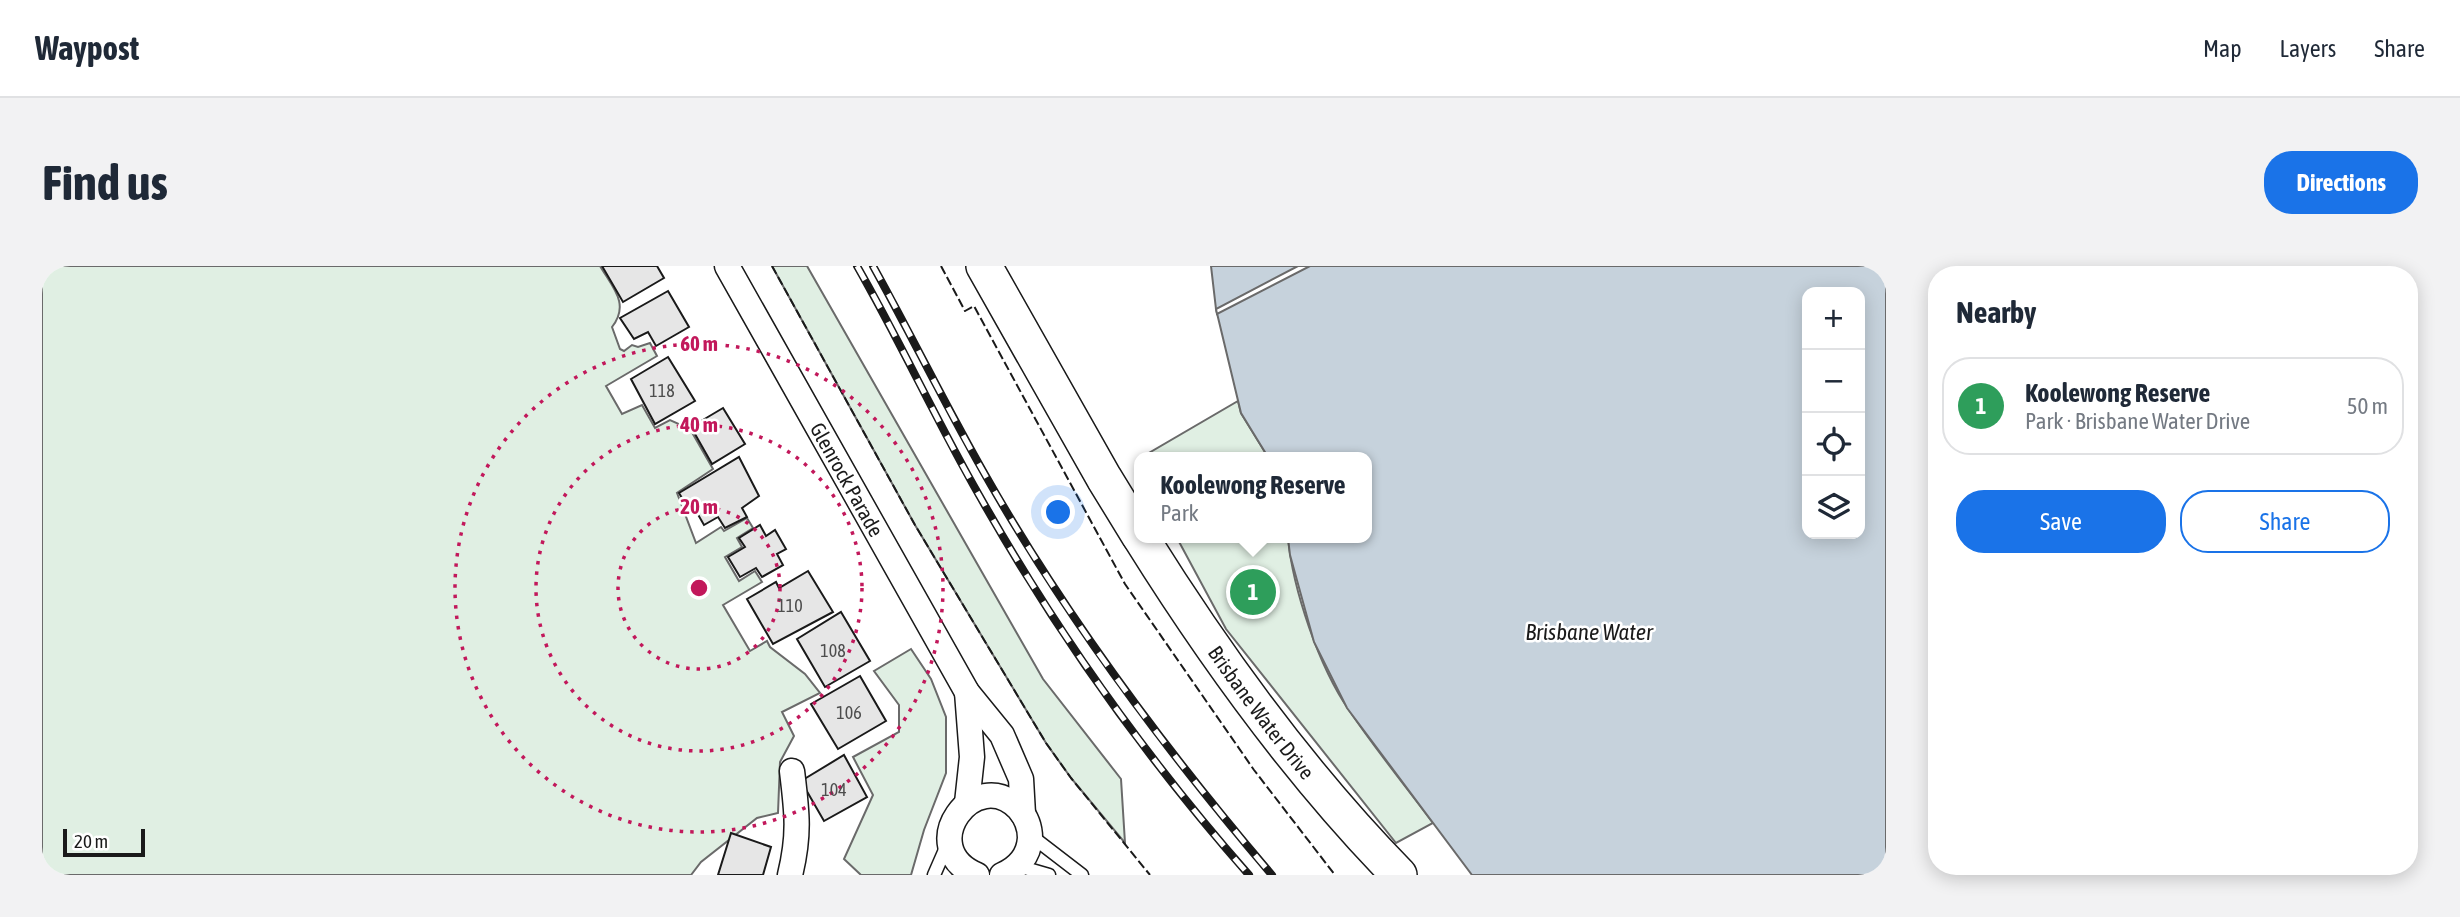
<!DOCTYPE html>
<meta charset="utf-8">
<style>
:root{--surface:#fff;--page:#f2f2f3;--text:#1f2937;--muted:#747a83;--line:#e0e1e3;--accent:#1a73e8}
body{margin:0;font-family:"Asap Condensed",sans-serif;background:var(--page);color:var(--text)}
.controls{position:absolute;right:21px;top:21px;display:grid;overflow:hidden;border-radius:14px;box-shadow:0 4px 18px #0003}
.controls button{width:63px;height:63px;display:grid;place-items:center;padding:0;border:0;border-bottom:2px solid var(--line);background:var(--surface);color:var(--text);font:35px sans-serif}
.scale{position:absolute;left:21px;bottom:18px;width:82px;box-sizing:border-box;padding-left:7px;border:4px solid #1a1a1a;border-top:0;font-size:19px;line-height:24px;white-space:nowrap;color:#1a1a1a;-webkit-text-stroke:5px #fff;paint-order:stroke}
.you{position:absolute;left:1017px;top:247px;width:24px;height:24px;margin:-18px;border:5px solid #fff;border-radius:50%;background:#1a73e8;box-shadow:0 0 0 10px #1a73e833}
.badge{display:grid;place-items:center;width:46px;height:46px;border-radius:50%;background:var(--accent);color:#fff;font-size:23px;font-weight:700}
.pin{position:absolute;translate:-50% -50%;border:4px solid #fff;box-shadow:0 2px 7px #0006}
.popup{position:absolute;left:1092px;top:186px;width:238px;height:91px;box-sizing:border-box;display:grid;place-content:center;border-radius:14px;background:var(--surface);filter:drop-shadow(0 2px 5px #0005);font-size:23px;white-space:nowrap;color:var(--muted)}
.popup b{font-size:26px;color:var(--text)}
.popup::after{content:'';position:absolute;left:50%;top:100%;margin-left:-14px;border:14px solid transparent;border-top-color:var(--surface)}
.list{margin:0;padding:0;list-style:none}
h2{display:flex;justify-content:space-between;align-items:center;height:91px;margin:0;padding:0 28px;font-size:30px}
h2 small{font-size:23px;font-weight:400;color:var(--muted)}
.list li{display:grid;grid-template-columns:46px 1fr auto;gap:21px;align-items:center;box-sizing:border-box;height:98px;margin:0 14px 14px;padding:0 14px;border:2px solid var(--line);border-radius:28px}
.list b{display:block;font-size:26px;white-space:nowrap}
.list p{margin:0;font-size:23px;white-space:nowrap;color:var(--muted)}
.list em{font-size:23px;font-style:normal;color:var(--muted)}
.actions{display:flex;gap:14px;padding:21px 28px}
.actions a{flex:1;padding:16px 0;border:2px solid var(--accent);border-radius:28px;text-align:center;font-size:24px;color:var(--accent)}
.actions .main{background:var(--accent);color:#fff}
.icon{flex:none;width:38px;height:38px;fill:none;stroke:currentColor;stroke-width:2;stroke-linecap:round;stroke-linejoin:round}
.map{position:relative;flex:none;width:1844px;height:609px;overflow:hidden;border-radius:28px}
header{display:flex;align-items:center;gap:42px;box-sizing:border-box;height:98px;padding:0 35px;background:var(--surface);border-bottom:2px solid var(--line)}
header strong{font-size:33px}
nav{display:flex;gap:38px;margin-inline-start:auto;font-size:24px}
.intro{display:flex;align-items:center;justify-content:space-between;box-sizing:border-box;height:168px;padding:0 42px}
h1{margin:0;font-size:49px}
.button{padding:18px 32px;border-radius:28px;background:var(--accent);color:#fff;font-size:24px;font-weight:700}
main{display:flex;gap:42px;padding:0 42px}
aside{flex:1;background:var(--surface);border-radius:28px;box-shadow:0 4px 18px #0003}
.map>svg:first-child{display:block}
.green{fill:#e0efe3;stroke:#6a6a6a;stroke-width:2}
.water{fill:#c6d2dc;stroke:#6a6a6a;stroke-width:2;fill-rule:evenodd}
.pier{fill:#fff;stroke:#6a6a6a;stroke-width:2}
.building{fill:#e6e6e6;stroke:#1a1a1a;stroke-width:2}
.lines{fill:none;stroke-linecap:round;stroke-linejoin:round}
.service-casing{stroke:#1a1a1a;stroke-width:15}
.minor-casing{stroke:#1a1a1a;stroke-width:27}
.secondary-casing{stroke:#1a1a1a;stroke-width:38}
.service{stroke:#fff;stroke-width:12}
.minor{stroke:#fff;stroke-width:24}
.secondary{stroke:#fff;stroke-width:35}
.rail-casing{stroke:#1a1a1a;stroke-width:8}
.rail{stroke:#fff;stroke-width:5;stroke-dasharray:16;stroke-linecap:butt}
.fence{stroke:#1a1a1a;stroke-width:2;stroke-dasharray:9 3.5;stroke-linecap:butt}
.ring{fill:none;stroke:#c2185b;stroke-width:3.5;stroke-dasharray:3.5 7}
.labels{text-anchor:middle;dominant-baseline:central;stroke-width:5;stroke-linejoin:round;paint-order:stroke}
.number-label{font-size:18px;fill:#4d4d4d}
.street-label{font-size:21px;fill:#1a1a1a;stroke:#fff}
.water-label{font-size:23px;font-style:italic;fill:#1a1a1a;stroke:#fff}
.centre{fill:#c2185b;stroke:#fff;stroke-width:3.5}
.ring-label{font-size:21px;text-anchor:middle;font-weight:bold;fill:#c2185b;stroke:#fff;stroke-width:5;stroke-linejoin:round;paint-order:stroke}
</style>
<header>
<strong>Waypost</strong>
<nav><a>Map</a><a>Layers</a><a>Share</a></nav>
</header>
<div class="intro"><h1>Find us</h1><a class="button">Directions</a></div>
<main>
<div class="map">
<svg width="1844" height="609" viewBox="0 0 1844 609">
<rect width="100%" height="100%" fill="#fff"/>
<g class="green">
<path d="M 0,0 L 558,0 C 571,22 588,38 570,61 L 578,83 L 582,85 L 590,79 L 596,81 L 608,77 L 615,90 L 564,120 L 580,148 L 600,139 L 613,162 L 628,154 L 648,163 L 671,203 L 635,227 L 654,277 L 679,261 L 682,265 L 705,252 L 711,262 L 695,272 L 700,281 L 683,291 L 697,315 L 713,305 L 720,316 L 681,339 L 708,385 L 725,375 L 728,381 L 763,408 L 778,427 L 740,446 L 752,470 L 738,496 L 736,547 L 715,552 L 659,596 L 649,609 L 0,609 Z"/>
<polygon points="730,0 765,0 1001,413 1079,513 1083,577 1029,512 1004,477 873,259"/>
<polygon points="1196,135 1199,147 1226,191 1100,191"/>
<path d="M 1135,272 L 1246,272 C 1251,324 1277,401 1307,444 C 1333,483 1363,519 1391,557 L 1354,577 L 1184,363 Z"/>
<polygon points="869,383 889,413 904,451 904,507 882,564 869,609 819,609 802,593 831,529 811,491 857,466 857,439 832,405"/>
</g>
<path class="water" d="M 1169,0 L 1844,0 L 1844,609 L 1430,609 L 1305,442 L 1272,376 L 1248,289 L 1246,272 L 1325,272 L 1325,191 L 1226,191 L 1199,147 L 1174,43 ZM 1765,26 L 1818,26 L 1818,268 L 1765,268 Z"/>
<polygon class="pier" points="1256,0 1268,0 1175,48 1174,43"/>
<g class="building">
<polygon points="560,0 615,0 622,12 581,36"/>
<polygon points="626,25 647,61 614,80 606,66 592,73 578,52"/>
<polygon points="626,91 653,135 613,158 589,113"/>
<polygon points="681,142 703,178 670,198 649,161"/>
<polygon points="697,191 717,230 700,242 705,251 683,262 676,251 662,259 654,245 649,247 637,227"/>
<polygon points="718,259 724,270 733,264 744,283 735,288 741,299 720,311 714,302 698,311 686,291 703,281 697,272"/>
<polygon points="766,305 791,346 731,378 705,333 734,316 737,322"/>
<polygon points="799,346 828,395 783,421 755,373"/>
<polygon points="818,410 844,455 796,483 769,438"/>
<polygon points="802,489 825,531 782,555 759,515"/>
<polygon points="689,567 729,581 721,609 676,609"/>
</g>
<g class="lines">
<g class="service-casing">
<g id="service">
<polyline points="988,569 1040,609"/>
<polyline points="976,600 1007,609"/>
<polyline points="892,609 906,577"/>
</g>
</g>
<g class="minor-casing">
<g id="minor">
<path id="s1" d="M 685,0 L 925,426 L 960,469 L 979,513 L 981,548"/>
<polyline points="925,426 930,491 925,537"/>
<path d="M 748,609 C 758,568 755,546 750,505"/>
<path d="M 935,609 C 871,582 933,497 977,543 C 984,551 988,561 988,572 C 987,590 976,602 960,609"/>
</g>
</g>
<g class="secondary-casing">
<g id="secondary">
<polyline points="942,0 1062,212 1097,269"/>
<path id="s2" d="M 1099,272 C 1174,392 1258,508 1357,609"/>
</g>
</g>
<use href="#service" class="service"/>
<use href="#minor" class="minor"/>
<use href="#secondary" class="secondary"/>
<g class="rail-casing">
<g id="rail">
<path d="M 815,0 C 858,75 894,154 937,229 C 1013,364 1105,493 1207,609"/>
<path d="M 831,0 C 871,72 907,147 949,219 C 1029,358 1126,487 1230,609"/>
</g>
</g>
<use href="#rail" class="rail"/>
<g class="fence">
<polyline points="730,0 873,259 1004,477 1029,512 1108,609"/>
<polyline points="899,0 923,45 932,40 1083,318 1212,504 1293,609"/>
</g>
</g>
<g class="ring">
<circle cx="657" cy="322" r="81"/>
<circle cx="657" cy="322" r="163"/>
<circle cx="657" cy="322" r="244"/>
</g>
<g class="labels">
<g class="number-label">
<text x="620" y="124">118</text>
<text x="748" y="339">110</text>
<text x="791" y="384">108</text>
<text x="807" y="446">106</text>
<text x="792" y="523">104</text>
</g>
<g class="street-label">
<text stroke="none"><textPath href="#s1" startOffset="245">Glenrock Parade</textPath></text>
<text stroke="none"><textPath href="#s2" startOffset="212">Brisbane Water Drive</textPath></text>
</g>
<g class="water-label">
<text x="1547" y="366">Brisbane Water</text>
</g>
</g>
<circle cx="657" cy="322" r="10" class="centre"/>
<g class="ring-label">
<text x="657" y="85">60 m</text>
<text x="657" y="166">40 m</text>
<text x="657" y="248">20 m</text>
</g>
</svg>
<div class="controls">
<button>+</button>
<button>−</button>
<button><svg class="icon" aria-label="locate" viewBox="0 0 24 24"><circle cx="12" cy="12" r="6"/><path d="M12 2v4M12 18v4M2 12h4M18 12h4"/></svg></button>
<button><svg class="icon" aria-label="layers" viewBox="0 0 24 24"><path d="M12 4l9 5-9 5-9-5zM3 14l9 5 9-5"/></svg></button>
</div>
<div class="scale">20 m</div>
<div class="you"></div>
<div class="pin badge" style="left:1211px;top:326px;background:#2e9e5b">1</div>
<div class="popup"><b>Koolewong Reserve</b>Park</div>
</div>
<aside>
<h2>Nearby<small></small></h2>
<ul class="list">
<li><span class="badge" style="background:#2e9e5b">1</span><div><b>Koolewong Reserve</b><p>Park · Brisbane Water Drive</p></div><em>50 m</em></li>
</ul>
<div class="actions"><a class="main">Save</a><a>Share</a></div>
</aside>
</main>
